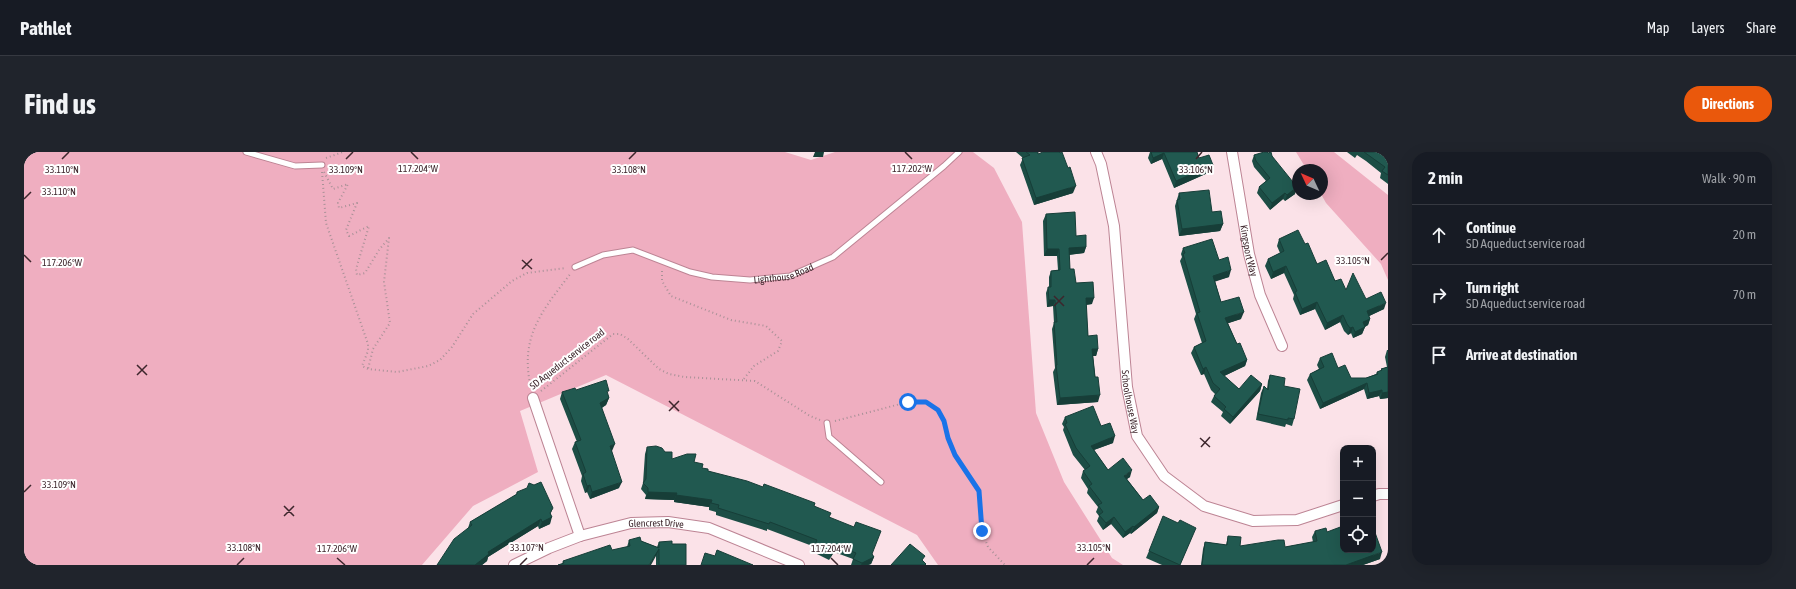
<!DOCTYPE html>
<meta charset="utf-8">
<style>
:root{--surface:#171b24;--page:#20242c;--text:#f1f3f6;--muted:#9ea1a6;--line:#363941;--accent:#ea580c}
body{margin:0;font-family:"Asap Condensed",sans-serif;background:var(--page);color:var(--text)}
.controls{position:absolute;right:12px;bottom:12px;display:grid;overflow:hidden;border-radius:8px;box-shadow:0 4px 16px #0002}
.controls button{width:36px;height:36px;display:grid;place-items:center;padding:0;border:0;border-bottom:1px solid var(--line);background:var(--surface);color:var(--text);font:20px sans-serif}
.compass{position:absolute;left:1268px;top:12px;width:36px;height:36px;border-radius:50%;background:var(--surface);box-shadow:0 4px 16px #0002;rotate:314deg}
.stop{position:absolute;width:12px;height:12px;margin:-9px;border:3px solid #1a73e8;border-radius:50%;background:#fff}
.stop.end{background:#1a73e8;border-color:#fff;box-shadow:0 1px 4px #0008}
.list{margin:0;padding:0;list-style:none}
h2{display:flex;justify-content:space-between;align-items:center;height:52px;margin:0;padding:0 16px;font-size:17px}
h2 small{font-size:13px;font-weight:400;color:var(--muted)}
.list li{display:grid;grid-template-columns:26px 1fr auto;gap:12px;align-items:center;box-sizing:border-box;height:60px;padding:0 16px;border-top:1px solid var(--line)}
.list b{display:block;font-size:15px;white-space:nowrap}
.list p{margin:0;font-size:13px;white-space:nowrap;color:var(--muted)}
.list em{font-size:13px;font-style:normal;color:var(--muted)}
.icon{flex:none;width:22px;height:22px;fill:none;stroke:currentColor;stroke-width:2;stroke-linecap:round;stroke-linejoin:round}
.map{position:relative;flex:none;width:1364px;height:413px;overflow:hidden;border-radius:16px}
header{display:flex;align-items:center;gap:24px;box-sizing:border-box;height:56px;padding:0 20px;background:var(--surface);border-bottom:1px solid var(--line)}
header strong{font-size:19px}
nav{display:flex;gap:22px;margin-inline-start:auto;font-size:14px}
.intro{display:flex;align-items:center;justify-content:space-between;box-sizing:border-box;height:96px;padding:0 24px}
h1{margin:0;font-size:28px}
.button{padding:10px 18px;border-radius:16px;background:var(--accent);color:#fff;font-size:14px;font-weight:700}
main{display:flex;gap:24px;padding:0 24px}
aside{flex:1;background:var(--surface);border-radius:16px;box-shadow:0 4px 16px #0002}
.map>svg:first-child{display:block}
.green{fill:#efaec0}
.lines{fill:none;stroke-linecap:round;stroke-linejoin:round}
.service-casing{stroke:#bd8494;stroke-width:7}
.minor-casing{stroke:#bd8494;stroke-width:12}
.path{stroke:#a99197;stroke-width:2;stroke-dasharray:1 3;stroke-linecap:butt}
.service{stroke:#fff;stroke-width:5}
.minor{stroke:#fff;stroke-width:10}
.wall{fill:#1c4d45}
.shaded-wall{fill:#173e38}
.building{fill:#215950;stroke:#173e38}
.route{stroke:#1a73e8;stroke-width:5}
.ticks{fill:none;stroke:#3d262c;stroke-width:1.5}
.labels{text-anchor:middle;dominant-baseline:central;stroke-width:4;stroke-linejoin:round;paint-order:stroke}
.street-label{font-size:10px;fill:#3d262c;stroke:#fff}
.ticks-label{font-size:10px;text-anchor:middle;fill:#3d262c;stroke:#fff;stroke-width:4;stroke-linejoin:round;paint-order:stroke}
</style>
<header>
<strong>Pathlet</strong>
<nav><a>Map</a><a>Layers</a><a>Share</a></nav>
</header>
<div class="intro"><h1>Find us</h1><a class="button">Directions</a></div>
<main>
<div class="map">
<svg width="1364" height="413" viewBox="0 0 1364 413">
<rect width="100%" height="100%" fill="#fbe2e8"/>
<g class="green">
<polygon points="0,0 761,0 787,8 811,0 949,0 970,16 998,70 1012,261 1040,330 1088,406 1099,413 914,413 893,383 582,223 496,259 514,320 449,354 398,413 0,413"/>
<polygon points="1272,0 1310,0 1364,43 1364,128 1357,112 1302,51 1297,42 1298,18 1283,18"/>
</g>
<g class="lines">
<g class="service-casing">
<g id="service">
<polyline points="222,0 271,14 298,13"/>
<path id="s1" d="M 551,115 L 579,103 L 609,98 L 666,120 L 688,125 L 726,128 L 766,124 L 809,105 L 920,14 L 935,0"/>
<polyline points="803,271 805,285 857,330"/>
</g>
</g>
<g class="minor-casing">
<g id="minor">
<path id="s2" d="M 1072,0 L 1077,12 L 1090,74 L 1103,235 L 1113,284 L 1140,324 L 1180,354 L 1229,369 L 1273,368 L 1319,353"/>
<path id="s3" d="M 1208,0 L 1225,102 L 1236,143 L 1258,194"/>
<polyline points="509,246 556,384"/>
<polyline points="1349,344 1355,342 1364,342"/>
<path id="s4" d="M 490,413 L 525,396 L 556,384 L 607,371 L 644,370 L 685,376 L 775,413"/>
</g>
</g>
<g class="path">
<polyline points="302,6 319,0"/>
<polyline points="298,20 302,71 344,192 344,199 338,214 344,217 373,220 404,214 416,208 428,195 449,162 488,129 503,121 542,116"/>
<polyline points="300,20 309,37 324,32 314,51 315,56 333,51 322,78 325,84 345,74 332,117 333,123 341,121 355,98 365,86 360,130 366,171 349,197 344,217"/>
<polyline points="638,119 638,129 647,144 707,168 742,174 758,189 754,199 730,214 719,228"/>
<path d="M 507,236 C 495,185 518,159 547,121"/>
<polyline points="517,239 589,182 596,182 604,187 635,217 645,222 660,225 731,229 786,264 796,268"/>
<polyline points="811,269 884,250 902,250 915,258 920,269 924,286 931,303 955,339 958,379 964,395 981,413"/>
</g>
<use href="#service" class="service"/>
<use href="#minor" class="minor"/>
</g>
<g class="wall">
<polygon points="992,0 1014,0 1014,2 1049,41 1010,53 996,13 999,6"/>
<polygon points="1126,0 1173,0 1175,6 1189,13 1186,20 1150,36 1138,7 1127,12 1124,6"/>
<polygon points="1323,0 1364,0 1364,32 1356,26 1357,21 1342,9 1333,3 1331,6"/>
<polygon points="1244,1 1248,4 1271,42 1261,49 1259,47 1246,58 1233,41 1235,35 1242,29 1230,15 1228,9 1230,3"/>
<polygon points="1155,41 1188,60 1199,72 1196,79 1155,84 1151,54"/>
<polygon points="1022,62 1052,84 1062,95 1060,101 1045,103 1046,117 1052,131 1068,152 1062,153 1064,184 1074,197 1072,204 1069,204 1074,250 1033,253 1029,220 1031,216 1028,177 1030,171 1029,154 1023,155 1022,141 1024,135 1025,135 1025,125 1027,119 1034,118 1033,104 1020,104 1019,69"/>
<polygon points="1255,87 1281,92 1293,112 1322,138 1342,147 1360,157 1345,164 1346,167 1344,173 1341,175 1338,182 1329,186 1327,181 1324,183 1320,179 1316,170 1301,178 1291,157 1276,163 1269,147 1270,143 1260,121 1247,127 1241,114 1244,107 1256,101 1253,94"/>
<polygon points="1159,96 1195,108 1205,125 1191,129 1197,150 1217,167 1204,171 1213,192 1223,208 1221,214 1200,224 1215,237 1238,232 1236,239 1206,272 1197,264 1199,260 1187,250 1191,242 1187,238 1180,222 1177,223 1167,201 1170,195 1178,191 1170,167 1172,162 1156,109 1158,105 1157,102"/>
<polygon points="1363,198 1364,198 1364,246 1356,247 1355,244 1343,247 1340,237 1296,257 1283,228 1286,222 1295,217 1293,213 1296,206 1314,216 1327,226 1342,226 1352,222 1353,220 1357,219 1357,217 1363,215 1361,205"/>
<polygon points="1246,223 1260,234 1270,267 1268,274 1262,272 1261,275 1232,268 1237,241 1240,234 1243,237 1244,229"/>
<polygon points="552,238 584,243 585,246 582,253 578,256 588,299 588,300 595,336 566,347 563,340 561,341 557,329 558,324 548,297 551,290 553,290 536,247 538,240"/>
<polygon points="1041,265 1077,274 1089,291 1070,298 1084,318 1106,325 1103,327 1119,348 1135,355 1133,361 1107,382 1106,381 1099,386 1087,372 1079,378 1073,369 1075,364 1072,360 1074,355 1063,341 1064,337 1057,326 1059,319 1061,318 1049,303 1039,278 1040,275 1038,272"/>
<polygon points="623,295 641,300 648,307 670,310 678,316 684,319 790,354 805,365 848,402 850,405 847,412 844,413 827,413 829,407 810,400 805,408 789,400 791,395 743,377 743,379 692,363 692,360 685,358 685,355 650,350 650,348 621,347 622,343 617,337 619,331 621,302"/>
<polygon points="493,340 527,362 526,372 515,377 514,374 464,405 463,409 458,413 413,413 444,376 446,370 492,343"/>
<polygon points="1154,371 1169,382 1156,413 1138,413 1122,406 1125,399"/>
<polygon points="1291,379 1303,380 1356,407 1339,413 1177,413 1179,397 1181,390 1202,393 1204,384 1216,394 1261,395 1289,390 1288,385"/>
<polygon points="605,388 617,389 633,395 635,390 648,392 662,413 632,413 632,404 538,412 539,409 603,395"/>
</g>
<g class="shaded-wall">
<polygon points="791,0 800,0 799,5 789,5"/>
<polygon points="1140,1 1138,7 1127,12 1129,6"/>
<polygon points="1189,13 1186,20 1150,36 1152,29"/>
<polygon points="1052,34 1049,41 1010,53 1012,46"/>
<polygon points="1273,35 1271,42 1261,49 1263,43"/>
<polygon points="1261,41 1259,47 1246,58 1248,51"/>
<polygon points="1199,72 1196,79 1155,84 1158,77"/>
<polygon points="1062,95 1060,101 1042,103 1045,96"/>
<polygon points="1023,97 1035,97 1033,104 1020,104"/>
<polygon points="1262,114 1260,121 1247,127 1249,120"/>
<polygon points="1207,118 1205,125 1187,131 1189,124"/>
<polygon points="1062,146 1070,146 1068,152 1059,153"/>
<polygon points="1025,148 1031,148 1029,154 1023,155"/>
<polygon points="1293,150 1291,157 1276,163 1278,157"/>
<polygon points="1362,151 1360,157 1341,166 1343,159"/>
<polygon points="1220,160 1217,167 1199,173 1201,166"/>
<polygon points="1319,163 1316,170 1301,178 1303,171"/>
<polygon points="1346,167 1344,173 1336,177 1339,170"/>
<polygon points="1329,175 1327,181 1324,183 1326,176"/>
<polygon points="1341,175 1338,182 1329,186 1331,180"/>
<polygon points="1068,197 1074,197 1072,204 1066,204"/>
<polygon points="1223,208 1221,214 1194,227 1196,220"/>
<polygon points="1182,215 1180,222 1177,223 1179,217"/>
<polygon points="1343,231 1340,237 1296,257 1299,251"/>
<polygon points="1238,232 1236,239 1206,272 1209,265"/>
<polygon points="1358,238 1355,244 1343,247 1345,241"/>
<polygon points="1364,240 1364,246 1356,247 1358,241"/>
<polygon points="1076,243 1074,250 1033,253 1036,246"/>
<polygon points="585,246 582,253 573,258 576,251"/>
<polygon points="1091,284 1089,291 1064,300 1067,294"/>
<polygon points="591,292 588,299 583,301 586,294"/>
<polygon points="1108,318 1106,325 1098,330 1100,324"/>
<polygon points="598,330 595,336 566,347 568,340"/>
<polygon points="566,333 563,340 561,341 563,334"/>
<polygon points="624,340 653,341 650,348 621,347"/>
<polygon points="652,343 688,348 685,355 650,350"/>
<polygon points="1135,355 1133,361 1107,382 1110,375"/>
<polygon points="529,356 526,363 528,365 526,372 515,377 518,370 526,361"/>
<polygon points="1090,365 1087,372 1079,378 1082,371"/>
<polygon points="517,367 514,374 464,405 463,409 458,413 451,413 464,400"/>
<polygon points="1109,374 1106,381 1099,386 1101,380"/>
<polygon points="812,393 810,400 805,408 808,401"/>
<polygon points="635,397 632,404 627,413 625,413"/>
<polygon points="1358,400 1356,407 1339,413 1322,413"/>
<polygon points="850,405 847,412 844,413 837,413 838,411"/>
</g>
<g class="building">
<polygon points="1002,0 1014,0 1014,2 1019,0 1036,0 1036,1 1038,0 1044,16 1046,15 1052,34 1012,46 998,6 1006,3"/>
<polygon points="1127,0 1173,0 1175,6 1185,3 1189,13 1152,29 1140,1 1129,6"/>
<polygon points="1240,0 1243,0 1244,1 1247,0 1248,4 1273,35 1263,43 1261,41 1248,51 1235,35 1246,26 1232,9 1230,3"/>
<polygon points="1340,0 1364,0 1364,23 1358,19 1361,15"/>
<polygon points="1185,38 1188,60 1197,59 1199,72 1158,77 1153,48 1156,47 1155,41"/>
<polygon points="1051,60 1052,84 1062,83 1062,95 1045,96 1046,117 1050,117 1052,131 1069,130 1070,146 1062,146 1064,184 1073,183 1074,197 1068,197 1071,225 1074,225 1076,243 1036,246 1032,213 1033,213 1030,170 1033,170 1031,148 1025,148 1024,135 1027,135 1027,119 1036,118 1035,97 1023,97 1022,62"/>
<polygon points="1274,78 1281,92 1284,91 1293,112 1302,108 1311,129 1317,127 1322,138 1329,121 1342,147 1357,140 1362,151 1343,159 1346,167 1339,170 1341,175 1331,180 1329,175 1326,176 1323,172 1319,163 1303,171 1293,150 1278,157 1271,140 1273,139 1262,114 1249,120 1244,107 1260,99 1255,87"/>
<polygon points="1188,87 1195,108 1204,105 1207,118 1189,124 1197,150 1215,145 1220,160 1201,166 1213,192 1216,191 1223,208 1196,220 1215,237 1227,223 1238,232 1209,265 1200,257 1202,255 1190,244 1196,237 1189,231 1182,215 1179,217 1170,195 1182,189 1173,161 1176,160 1159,102 1161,101 1159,96"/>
<polygon points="1308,201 1314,216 1321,213 1327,226 1342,226 1354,222 1353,220 1358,218 1357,217 1364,215 1364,240 1358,241 1358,238 1345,241 1343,231 1299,251 1286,222 1300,215 1296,206"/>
<polygon points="1246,223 1261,226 1260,234 1276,237 1270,267 1264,266 1264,268 1234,262 1240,234 1244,238"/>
<polygon points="582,228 585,239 583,239 585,246 576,251 591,292 586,294 598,330 568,340 566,333 563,334 559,322 562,320 551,290 557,288 538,240 551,236 552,238"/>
<polygon points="1069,254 1077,274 1086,271 1091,284 1067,294 1084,318 1099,306 1108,318 1100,324 1119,348 1126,343 1135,355 1110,375 1109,374 1101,380 1090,365 1082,371 1075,363 1079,360 1074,353 1078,351 1065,334 1068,332 1059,319 1066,314 1052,296 1041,272 1043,271 1041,265"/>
<polygon points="632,294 638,296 641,300 648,300 648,307 663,302 672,302 670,310 679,312 678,316 684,317 684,319 723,329 739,335 740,332 791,351 790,354 807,361 805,365 830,375 832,370 857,379 848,402 850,405 838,411 829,407 832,401 812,393 808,401 791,393 793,388 746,370 745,372 694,356 695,353 687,351 688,348 652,343 653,341 624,340 624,336 619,331 622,327 623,295"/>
<polygon points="517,330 529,356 526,361 528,365 518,370 517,367 464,400 465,402 451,413 413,413 430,387 448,373 446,370 493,342 493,340 503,336 505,331 510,333"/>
<polygon points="1139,364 1154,371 1156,368 1172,376 1156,413 1125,399"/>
<polygon points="1319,374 1319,398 1349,398 1349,375 1358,400 1322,413 1178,413 1181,390 1203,393 1204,384 1217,385 1216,394 1254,388 1260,388 1261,395 1293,389 1291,379 1302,376 1303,380"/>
<polygon points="616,385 617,389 635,396 635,390 648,389 648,392 662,392 662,413 635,413 635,397 625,413 534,413 540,411 539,409 586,393 588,398 606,394 605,388"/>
<polygon points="886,392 901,404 898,408 902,412 901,413 867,413"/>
<polygon points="693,398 729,413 677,413 681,401 691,404"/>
</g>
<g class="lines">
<polyline class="route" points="884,250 902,250 914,258 920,269 924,286 931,303 955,339 958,379"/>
</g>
<path class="ticks" d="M 387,0 L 394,7M 881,0 L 888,7M 38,7 L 45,0M 322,7 L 329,0M 605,7 L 612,0M 1172,7 L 1178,0M 0,47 L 7,40M 0,103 L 7,110M 498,108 L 508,117M 1357,108 L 1364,101M 498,117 L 508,107M 1030,144 L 1040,154M 1030,154 L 1040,144M 113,213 L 123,223M 113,223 L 123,213M 645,249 L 655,259M 645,259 L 655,249M 1176,286 L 1186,295M 1177,295 L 1186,285M 0,340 L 7,333M 260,354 L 270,364M 260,364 L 270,354M 313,406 L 321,413M 807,406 L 814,413M 213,413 L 220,406M 496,413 L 503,406M 1063,413 L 1070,406"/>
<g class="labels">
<g class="street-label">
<text stroke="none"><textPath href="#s3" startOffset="100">Kingsport Way</textPath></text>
<text stroke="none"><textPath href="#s1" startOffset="217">Lighthouse Road</textPath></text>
<text transform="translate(543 207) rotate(-38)">SD Aqueduct service road</text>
<text stroke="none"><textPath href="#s2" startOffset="253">Schoolhouse Way</textPath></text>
<text stroke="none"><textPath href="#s4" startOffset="150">Glencrest Drive</textPath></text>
</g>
</g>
<g class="ticks-label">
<text x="394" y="20">117.204°W</text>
<text x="888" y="20">117.202°W</text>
<text x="605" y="21">33.108°N</text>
<text x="38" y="21">33.110°N</text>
<text x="322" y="21">33.109°N</text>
<text x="1172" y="21">33.106°N</text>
<text x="35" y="43">33.110°N</text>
<text x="1329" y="112">33.105°N</text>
<text x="38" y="114">117.206°W</text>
<text x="35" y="336">33.109°N</text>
<text x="220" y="399">33.108°N</text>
<text x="503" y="399">33.107°N</text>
<text x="1070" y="399">33.105°N</text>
<text x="313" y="400">117.206°W</text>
<text x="807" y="400">117.204°W</text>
</g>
</svg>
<div class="controls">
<button>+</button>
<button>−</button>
<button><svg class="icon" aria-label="locate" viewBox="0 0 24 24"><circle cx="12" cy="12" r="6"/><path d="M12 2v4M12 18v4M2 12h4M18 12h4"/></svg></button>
</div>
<svg class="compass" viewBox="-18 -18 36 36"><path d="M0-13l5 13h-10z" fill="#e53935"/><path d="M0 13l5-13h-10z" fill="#9ea1a6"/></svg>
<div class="stop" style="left:884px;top:250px"></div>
<div class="stop end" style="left:958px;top:379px"></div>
</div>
<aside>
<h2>2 min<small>Walk · 90 m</small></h2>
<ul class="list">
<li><svg class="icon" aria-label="ahead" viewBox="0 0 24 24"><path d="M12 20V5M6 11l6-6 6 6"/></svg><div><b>Continue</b><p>SD Aqueduct service road</p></div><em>20 m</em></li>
<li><svg class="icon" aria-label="right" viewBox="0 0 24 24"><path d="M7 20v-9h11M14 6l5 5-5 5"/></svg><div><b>Turn right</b><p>SD Aqueduct service road</p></div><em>70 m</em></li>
<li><svg class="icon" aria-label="arrive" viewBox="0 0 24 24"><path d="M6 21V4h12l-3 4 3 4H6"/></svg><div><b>Arrive at destination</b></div></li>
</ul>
</aside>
</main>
